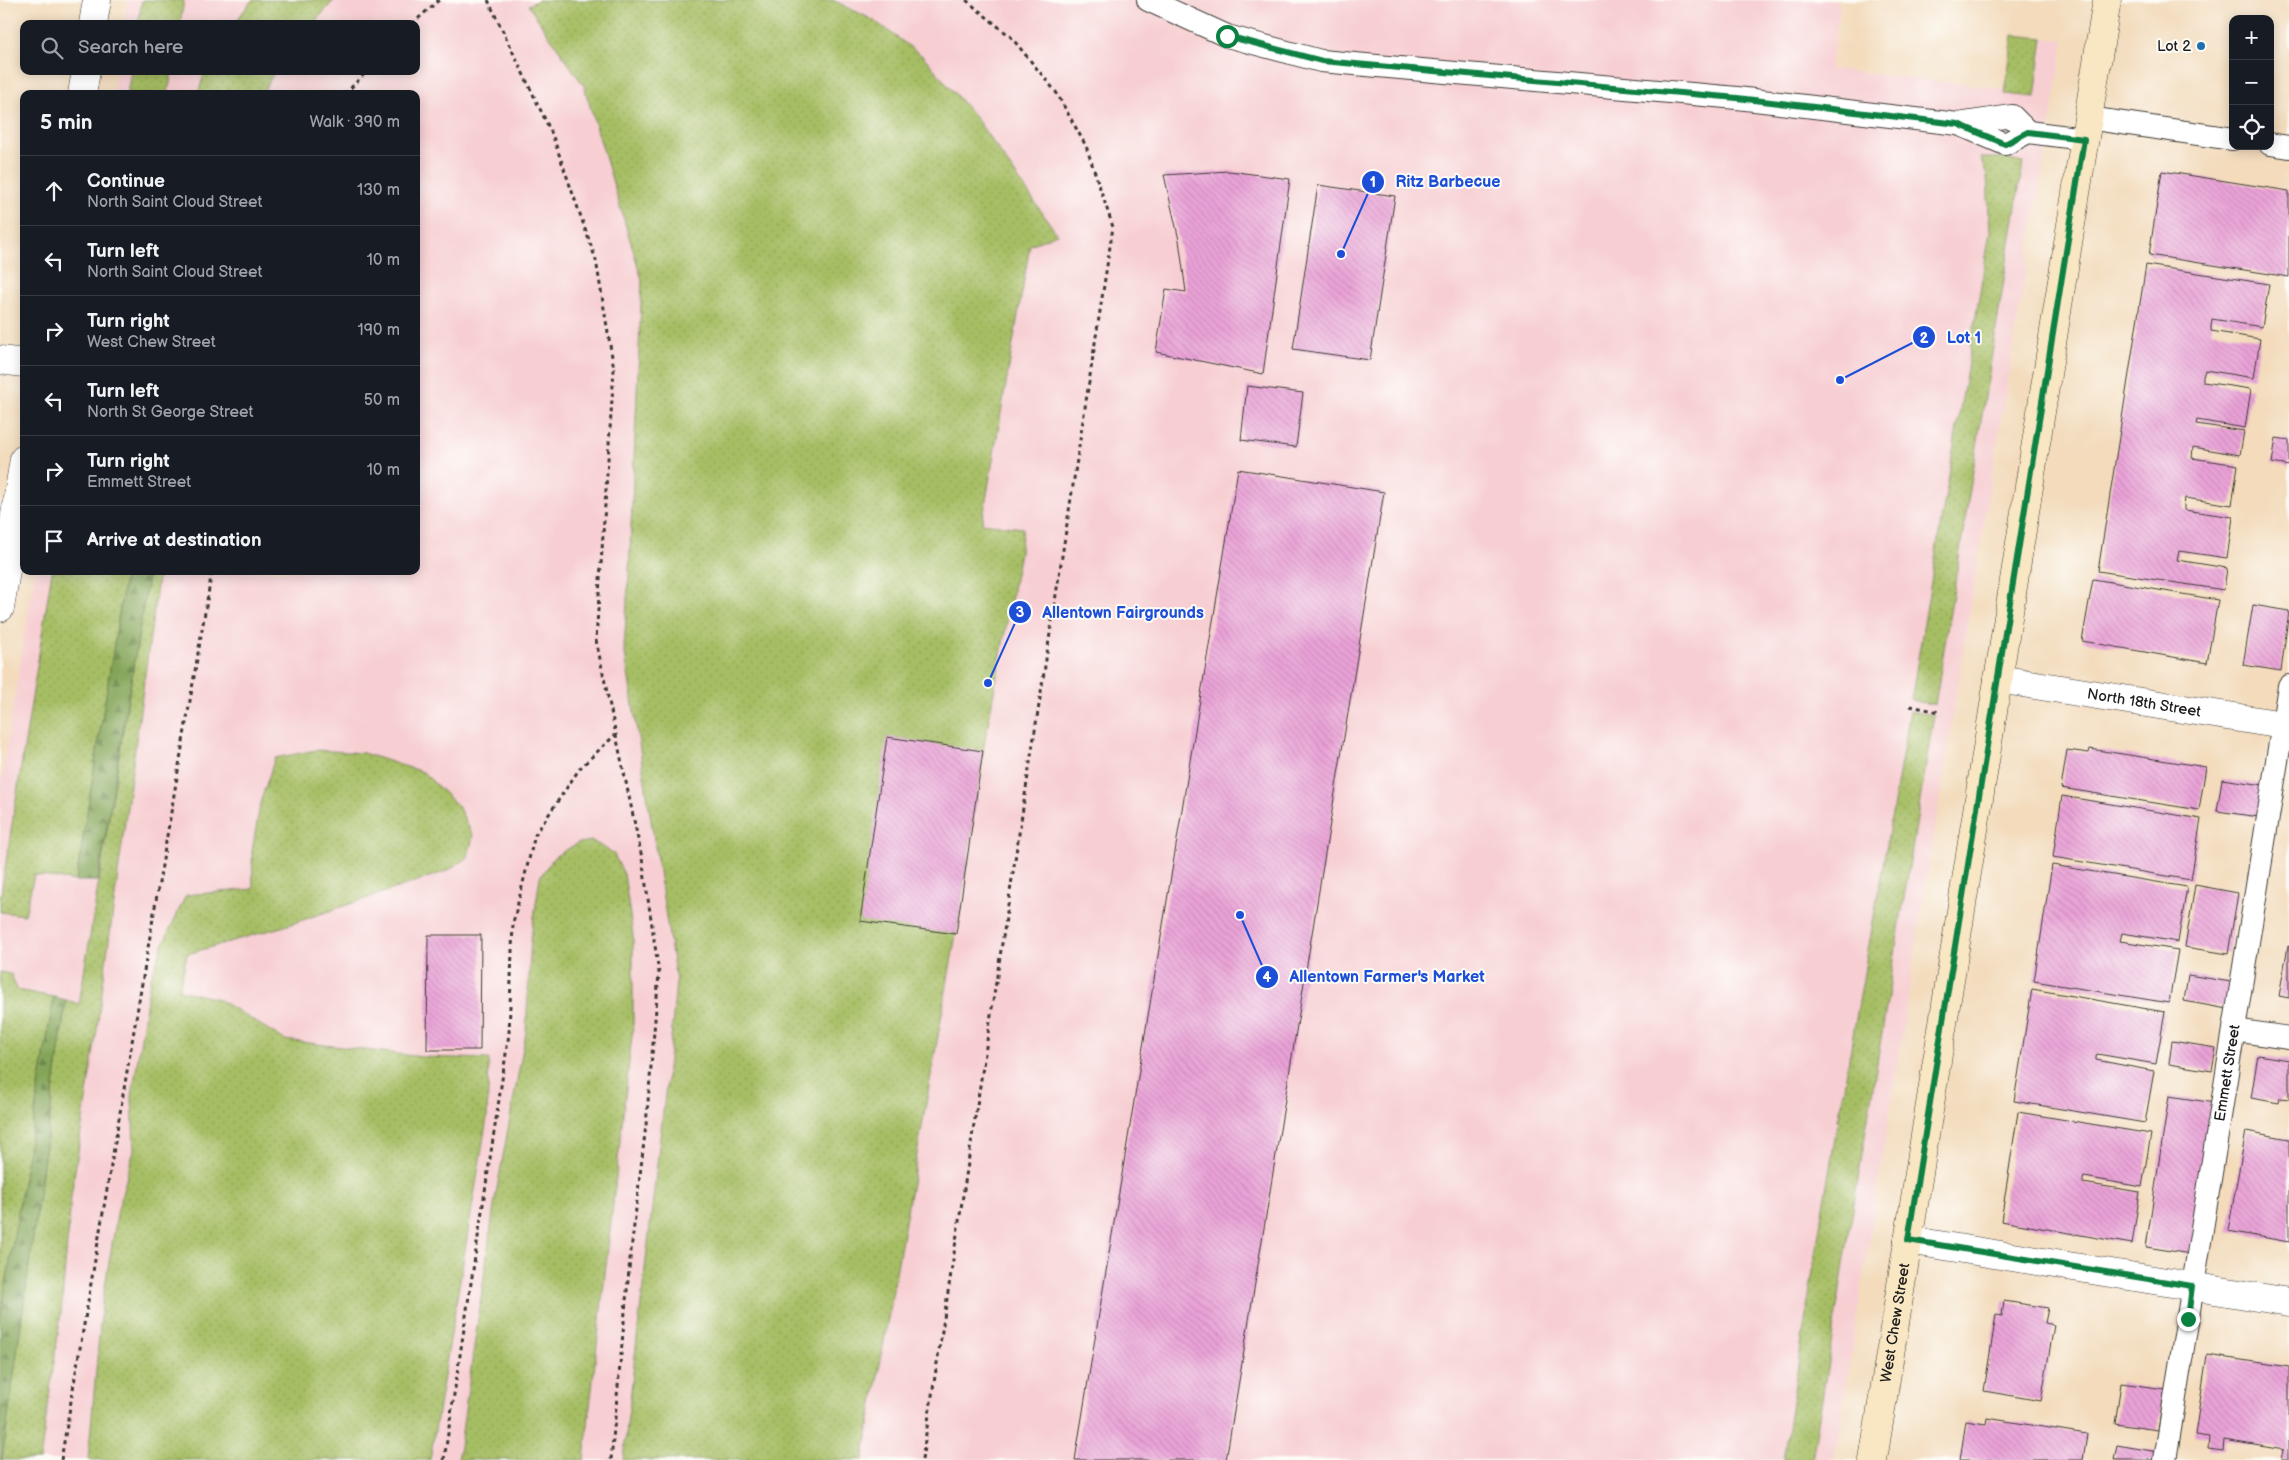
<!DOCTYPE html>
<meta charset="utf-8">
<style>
:root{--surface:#171b24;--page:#242831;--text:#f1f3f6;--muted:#9ea1a6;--line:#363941}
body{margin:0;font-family:"Balsamiq Sans",sans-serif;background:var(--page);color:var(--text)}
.controls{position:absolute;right:15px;top:15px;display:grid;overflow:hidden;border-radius:10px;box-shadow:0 2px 12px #0003}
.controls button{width:45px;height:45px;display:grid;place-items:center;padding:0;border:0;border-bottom:1px solid var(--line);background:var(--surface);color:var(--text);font:25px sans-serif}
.stop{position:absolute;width:15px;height:15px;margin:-11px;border:4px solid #0b8043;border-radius:50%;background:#fff}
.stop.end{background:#0b8043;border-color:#fff;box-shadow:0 1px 5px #0008}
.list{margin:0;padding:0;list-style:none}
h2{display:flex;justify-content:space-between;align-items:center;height:65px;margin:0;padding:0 20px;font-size:21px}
h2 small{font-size:16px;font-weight:400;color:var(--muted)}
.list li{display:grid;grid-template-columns:32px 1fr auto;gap:15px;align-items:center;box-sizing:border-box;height:70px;padding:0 20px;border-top:1px solid var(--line)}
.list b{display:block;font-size:19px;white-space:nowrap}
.list p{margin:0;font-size:16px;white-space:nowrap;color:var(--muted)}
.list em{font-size:16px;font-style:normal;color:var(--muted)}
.icon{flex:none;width:28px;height:28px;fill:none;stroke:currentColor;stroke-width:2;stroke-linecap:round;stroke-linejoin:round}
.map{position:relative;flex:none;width:2289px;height:1460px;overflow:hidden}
.search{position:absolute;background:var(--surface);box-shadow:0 2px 12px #0003;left:20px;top:20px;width:400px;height:55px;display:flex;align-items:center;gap:12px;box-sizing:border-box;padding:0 18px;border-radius:10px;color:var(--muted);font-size:19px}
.panel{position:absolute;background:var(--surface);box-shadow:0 2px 12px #0003;left:20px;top:90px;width:400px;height:485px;border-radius:10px}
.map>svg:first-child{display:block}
.built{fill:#f7cfd3}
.green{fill:url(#green-dots);stroke:#616d40}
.forest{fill:url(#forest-firs);stroke:#50603a}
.building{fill:url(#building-back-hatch)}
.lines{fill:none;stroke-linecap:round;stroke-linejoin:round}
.lane-casing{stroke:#3c3934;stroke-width:24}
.street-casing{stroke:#3c3934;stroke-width:29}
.secondary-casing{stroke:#3c3934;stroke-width:29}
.path{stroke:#3c3934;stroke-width:3;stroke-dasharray:4 4;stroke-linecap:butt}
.lane{stroke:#fff;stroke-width:22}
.street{stroke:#fff;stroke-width:28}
.secondary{stroke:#f9e7c3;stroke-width:28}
.route{stroke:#0b8043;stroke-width:6}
.poi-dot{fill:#1f6fb2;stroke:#fdfcf7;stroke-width:2}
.labels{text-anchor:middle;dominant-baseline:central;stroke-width:4;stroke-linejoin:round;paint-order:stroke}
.poi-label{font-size:15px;fill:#1c1c1c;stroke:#fdfcf7;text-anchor:end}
.street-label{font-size:15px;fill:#1c1c1c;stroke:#fdfcf7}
.leader{fill:none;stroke:#1d4ed8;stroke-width:2}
.callout-dot{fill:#1d4ed8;stroke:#fdfcf7;stroke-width:2}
.mark-label{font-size:15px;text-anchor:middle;font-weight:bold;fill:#fff}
.callout-label{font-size:16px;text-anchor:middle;font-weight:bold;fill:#1d4ed8;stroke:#fdfcf7;stroke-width:4;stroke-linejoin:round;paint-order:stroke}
</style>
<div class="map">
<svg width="2289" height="1460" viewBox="0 0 2289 1460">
<defs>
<pattern id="green-dots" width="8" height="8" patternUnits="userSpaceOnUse" patternTransform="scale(1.25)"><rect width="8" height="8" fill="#a6be63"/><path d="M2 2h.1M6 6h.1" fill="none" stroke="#8ea355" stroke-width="1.8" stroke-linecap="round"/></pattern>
<pattern id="forest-firs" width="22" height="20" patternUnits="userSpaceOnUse" patternTransform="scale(1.25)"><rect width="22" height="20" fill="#84a559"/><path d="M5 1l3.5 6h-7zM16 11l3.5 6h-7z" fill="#6b8649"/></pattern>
<pattern id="building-back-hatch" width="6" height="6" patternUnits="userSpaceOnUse" patternTransform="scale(1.25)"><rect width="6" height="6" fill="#eaa2d7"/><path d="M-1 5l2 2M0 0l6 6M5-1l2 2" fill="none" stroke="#c88bb8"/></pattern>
</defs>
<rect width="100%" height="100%" fill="#fdfcf7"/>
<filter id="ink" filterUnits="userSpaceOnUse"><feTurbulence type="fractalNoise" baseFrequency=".02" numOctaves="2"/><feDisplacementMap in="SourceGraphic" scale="10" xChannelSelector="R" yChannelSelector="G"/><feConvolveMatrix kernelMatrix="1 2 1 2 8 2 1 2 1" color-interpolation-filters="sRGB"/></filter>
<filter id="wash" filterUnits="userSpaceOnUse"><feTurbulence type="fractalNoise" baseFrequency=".0096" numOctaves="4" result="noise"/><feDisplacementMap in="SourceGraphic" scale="20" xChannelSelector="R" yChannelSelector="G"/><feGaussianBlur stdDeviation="1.12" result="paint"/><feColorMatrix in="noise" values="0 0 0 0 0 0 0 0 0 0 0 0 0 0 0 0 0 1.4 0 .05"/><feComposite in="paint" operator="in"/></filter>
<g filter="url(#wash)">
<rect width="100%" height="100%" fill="#f3dbbc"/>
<polygon class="built" points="128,0 1835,0 1840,7 1830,69 2006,89 2013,35 2064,40 1975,577 1834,1460 0,1460 0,788 35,571 416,571 416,94 112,94 116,71 416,71 416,24 124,24"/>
<g class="green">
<polygon points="142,0 184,0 180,24 138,24"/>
<polygon points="252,0 334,0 313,24 234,24"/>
<polygon points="539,0 833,0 873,20 924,57 978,121 1057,234 1030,245 982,523 1023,528 1020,552 983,751 956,934 863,1460 623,1460 670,1051 676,981 624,647 629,572 642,280 584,86 528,5"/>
<polygon points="2013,35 2043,38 2035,97 2005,94"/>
<polygon points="131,71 172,71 168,94 127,94"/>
<polygon points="205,71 275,71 262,94 198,94"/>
<polygon points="1980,158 2002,158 2023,163 1935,705 1911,700 1990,232 1987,176"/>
<polygon points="52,571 126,571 76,881 34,875 25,915 0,912 0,900"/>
<polygon points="149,571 159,571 96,1036 71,1196 61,1313 40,1460 2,1460 66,1000 79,1004"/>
<polygon points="1910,711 1934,715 1812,1460 1783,1460 1824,1201"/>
<polygon points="316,750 363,753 423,772 458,806 473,836 468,857 447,871 285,926 187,954 179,990 218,999 285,1040 423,1057 489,1059 487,1118 430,1460 88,1460 102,1303 118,1209 134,1150 132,1096 150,980 162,946 186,895 253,889 252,851 261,800 275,758"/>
<polygon points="592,841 613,853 624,874 633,936 633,1027 584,1460 458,1460 495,1199 526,1032 531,937 540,877 554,857 578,843"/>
<polygon points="0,972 11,974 17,990 54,997 0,1320"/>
</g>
<g class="forest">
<polygon points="126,571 149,571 98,881 76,881"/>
<polygon points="54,997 66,1000 2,1460 0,1460 0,1320"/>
</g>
<g id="blocks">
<g class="building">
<polygon points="1229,171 1290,179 1263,374 1156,352 1166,289 1186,292 1179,240 1164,175"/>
<polygon points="2162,171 2289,191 2289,277 2149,255"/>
<polygon points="1318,185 1395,196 1370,360 1293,349"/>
<polygon points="2146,265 2269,284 2262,327 2212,319 2211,327 2211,331 2260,339 2254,378 2205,370 2203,377 2203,382 2251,389 2245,428 2197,420 2196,424 2244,431 2240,455 2193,447 2192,458 2238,465 2232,505 2185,498 2184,505 2184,510 2233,517 2227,558 2179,551 2177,560 2227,568 2224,590 2098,571"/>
<polygon points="1247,386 1303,393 1296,447 1241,440"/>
<polygon points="2276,438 2289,440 2289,466 2272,463"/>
<polygon points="1238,469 1384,492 1242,1363 1226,1460 1075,1460"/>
<polygon points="2093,579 2218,600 2207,663 2082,641"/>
<polygon points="2253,605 2289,611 2281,671 2243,665"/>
<polygon points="887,737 983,751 956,934 860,921"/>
<polygon points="2090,749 2206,767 2199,810 2061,788 2067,750 2089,753"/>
<polygon points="2222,779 2264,785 2259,817 2217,811"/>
<polygon points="2062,796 2201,819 2191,880 2053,857"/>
<polygon points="2052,865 2187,887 2178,942 2122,933 2120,941 2178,950 2169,1003 2034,981"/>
<polygon points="2195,885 2238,893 2228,954 2185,947"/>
<polygon points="428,935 481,935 480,1050 427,1050"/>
<polygon points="2288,946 2289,946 2289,998 2279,996"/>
<polygon points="2188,975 2231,982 2227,1009 2184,1001"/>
<polygon points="2032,989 2165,1012 2156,1064 2097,1054 2096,1057 2096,1060 2154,1071 2145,1123 2014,1101"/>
<polygon points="2172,1041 2216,1048 2212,1071 2169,1064"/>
<polygon points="2258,1055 2289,1060 2289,1099 2280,1098 2279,1103 2251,1098"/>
<polygon points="2169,1096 2215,1103 2191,1254 2146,1247"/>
<polygon points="2018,1112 2151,1134 2142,1187 2084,1177 2083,1180 2083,1183 2140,1192 2132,1244 2001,1221"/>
<polygon points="2246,1131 2289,1139 2289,1242 2228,1231"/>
<polygon points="2004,1301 2048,1308 2045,1323 2054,1325 2041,1401 1984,1391 1996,1315 2002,1316"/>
<polygon points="2207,1355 2289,1367 2289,1460 2282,1460 2284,1450 2224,1440 2223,1451 2208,1449 2209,1437 2195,1435"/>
<polygon points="2121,1383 2165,1389 2158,1430 2115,1424"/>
<polygon points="1987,1418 2087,1434 2083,1460 1960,1460 1966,1421 1986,1424"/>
<polygon points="2117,1445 2158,1452 2157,1460 2114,1460"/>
</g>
</g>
</g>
<g filter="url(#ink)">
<use href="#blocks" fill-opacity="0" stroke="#3c3934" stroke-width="1"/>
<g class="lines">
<g class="lane-casing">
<g id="lane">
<polyline points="1148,0 1227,36 1321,61 1737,98 1958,124 2005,144 2028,132 2084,139"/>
<polyline points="2088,118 2233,139"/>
<polyline points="1958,124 2012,116 2028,132"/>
<polyline points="2270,144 2289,147"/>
<polyline points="2234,1030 2289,1038"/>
<path id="s1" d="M 2165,1460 L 2289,686"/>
</g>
</g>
<g class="street-casing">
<g id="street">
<polyline points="93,24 97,0"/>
<polyline points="82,94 86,71"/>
<polyline points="0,360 24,363"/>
<polyline points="0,608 24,459"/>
<path id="s2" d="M 1998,679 L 2289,726"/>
<polyline points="1908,1240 2289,1302"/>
</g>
</g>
<g class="secondary-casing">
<g id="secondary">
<path id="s3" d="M 1873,1460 L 2107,0"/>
</g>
</g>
<g class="path">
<polyline points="488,0 552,134 596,260 614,369 596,640 642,858 659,973 646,1125 630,1259 611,1460"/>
<polyline points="412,24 439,0"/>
<polyline points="345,94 367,71"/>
<polyline points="1910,706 1940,712"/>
<polyline points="61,1460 212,571"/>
<polyline points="444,1460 509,1034 513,923 535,835 580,768 615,735"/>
<polyline points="922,1460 1113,227 1086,146 1056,92 1011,37 966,0"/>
</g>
<use href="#lane" class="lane"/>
<use href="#street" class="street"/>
<use href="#secondary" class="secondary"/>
</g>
</g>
<g class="lines" filter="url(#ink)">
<polyline class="route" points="1227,36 1322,61 1737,98 1958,124 2005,144 2028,132 2084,139 1908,1240 2192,1286 2188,1319"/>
</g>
<circle class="poi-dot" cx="2201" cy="46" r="5"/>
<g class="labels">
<g class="poi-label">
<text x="2191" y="46">Lot 2</text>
</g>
<g class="street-label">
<text stroke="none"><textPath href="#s2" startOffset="148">North 18th Street</textPath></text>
<text stroke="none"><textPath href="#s1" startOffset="392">Emmett Street</textPath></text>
<text stroke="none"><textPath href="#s3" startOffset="139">West Chew Street</textPath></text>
</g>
</g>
<path class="leader" d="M1341 254L1373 182M1840 380L1924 337M988 683L1020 612M1240 915L1267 977"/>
<g class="callout-dot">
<circle cx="1341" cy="254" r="5"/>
<circle cx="1840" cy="380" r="5"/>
<circle cx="988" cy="683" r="5"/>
<circle cx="1240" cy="915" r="5"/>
<circle cx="1373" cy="182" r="12"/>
<circle cx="1924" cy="337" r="12"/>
<circle cx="1020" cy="612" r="12"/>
<circle cx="1267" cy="977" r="12"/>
</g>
<g class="mark-label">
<text x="1373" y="187">1</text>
<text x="1924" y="343">2</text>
<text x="1020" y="617">3</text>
<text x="1267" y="982">4</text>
</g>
<g class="callout-label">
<text x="1448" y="187">Ritz Barbecue</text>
<text x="1964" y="343">Lot 1</text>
<text x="1123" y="618">Allentown Fairgrounds</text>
<text x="1387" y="982">Allentown Farmer's Market</text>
</g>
</svg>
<div class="controls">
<button>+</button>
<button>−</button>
<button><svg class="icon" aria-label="locate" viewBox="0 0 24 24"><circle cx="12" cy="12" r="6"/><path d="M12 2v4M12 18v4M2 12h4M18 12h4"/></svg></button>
</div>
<div class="stop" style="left:1227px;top:36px"></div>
<div class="stop end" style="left:2188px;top:1319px"></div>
<div class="search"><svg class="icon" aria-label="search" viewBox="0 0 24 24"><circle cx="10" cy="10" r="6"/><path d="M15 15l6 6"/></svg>Search here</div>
<section class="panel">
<h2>5 min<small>Walk · 390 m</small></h2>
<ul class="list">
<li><svg class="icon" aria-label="ahead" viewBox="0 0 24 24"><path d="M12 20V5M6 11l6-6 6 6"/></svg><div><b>Continue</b><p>North Saint Cloud Street</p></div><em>130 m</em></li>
<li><svg class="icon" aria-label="left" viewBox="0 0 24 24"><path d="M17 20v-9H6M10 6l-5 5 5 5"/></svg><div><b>Turn left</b><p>North Saint Cloud Street</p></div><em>10 m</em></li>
<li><svg class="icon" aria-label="right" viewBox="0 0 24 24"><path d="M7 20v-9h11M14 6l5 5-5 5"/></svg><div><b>Turn right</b><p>West Chew Street</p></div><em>190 m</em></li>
<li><svg class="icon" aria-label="left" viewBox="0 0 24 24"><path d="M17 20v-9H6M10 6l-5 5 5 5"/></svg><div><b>Turn left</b><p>North St George Street</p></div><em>50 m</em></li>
<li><svg class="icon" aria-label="right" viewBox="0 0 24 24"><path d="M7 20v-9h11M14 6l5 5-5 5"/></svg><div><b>Turn right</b><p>Emmett Street</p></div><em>10 m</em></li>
<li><svg class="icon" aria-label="arrive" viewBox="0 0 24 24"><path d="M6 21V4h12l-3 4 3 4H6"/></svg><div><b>Arrive at destination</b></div></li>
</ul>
</section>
</div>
